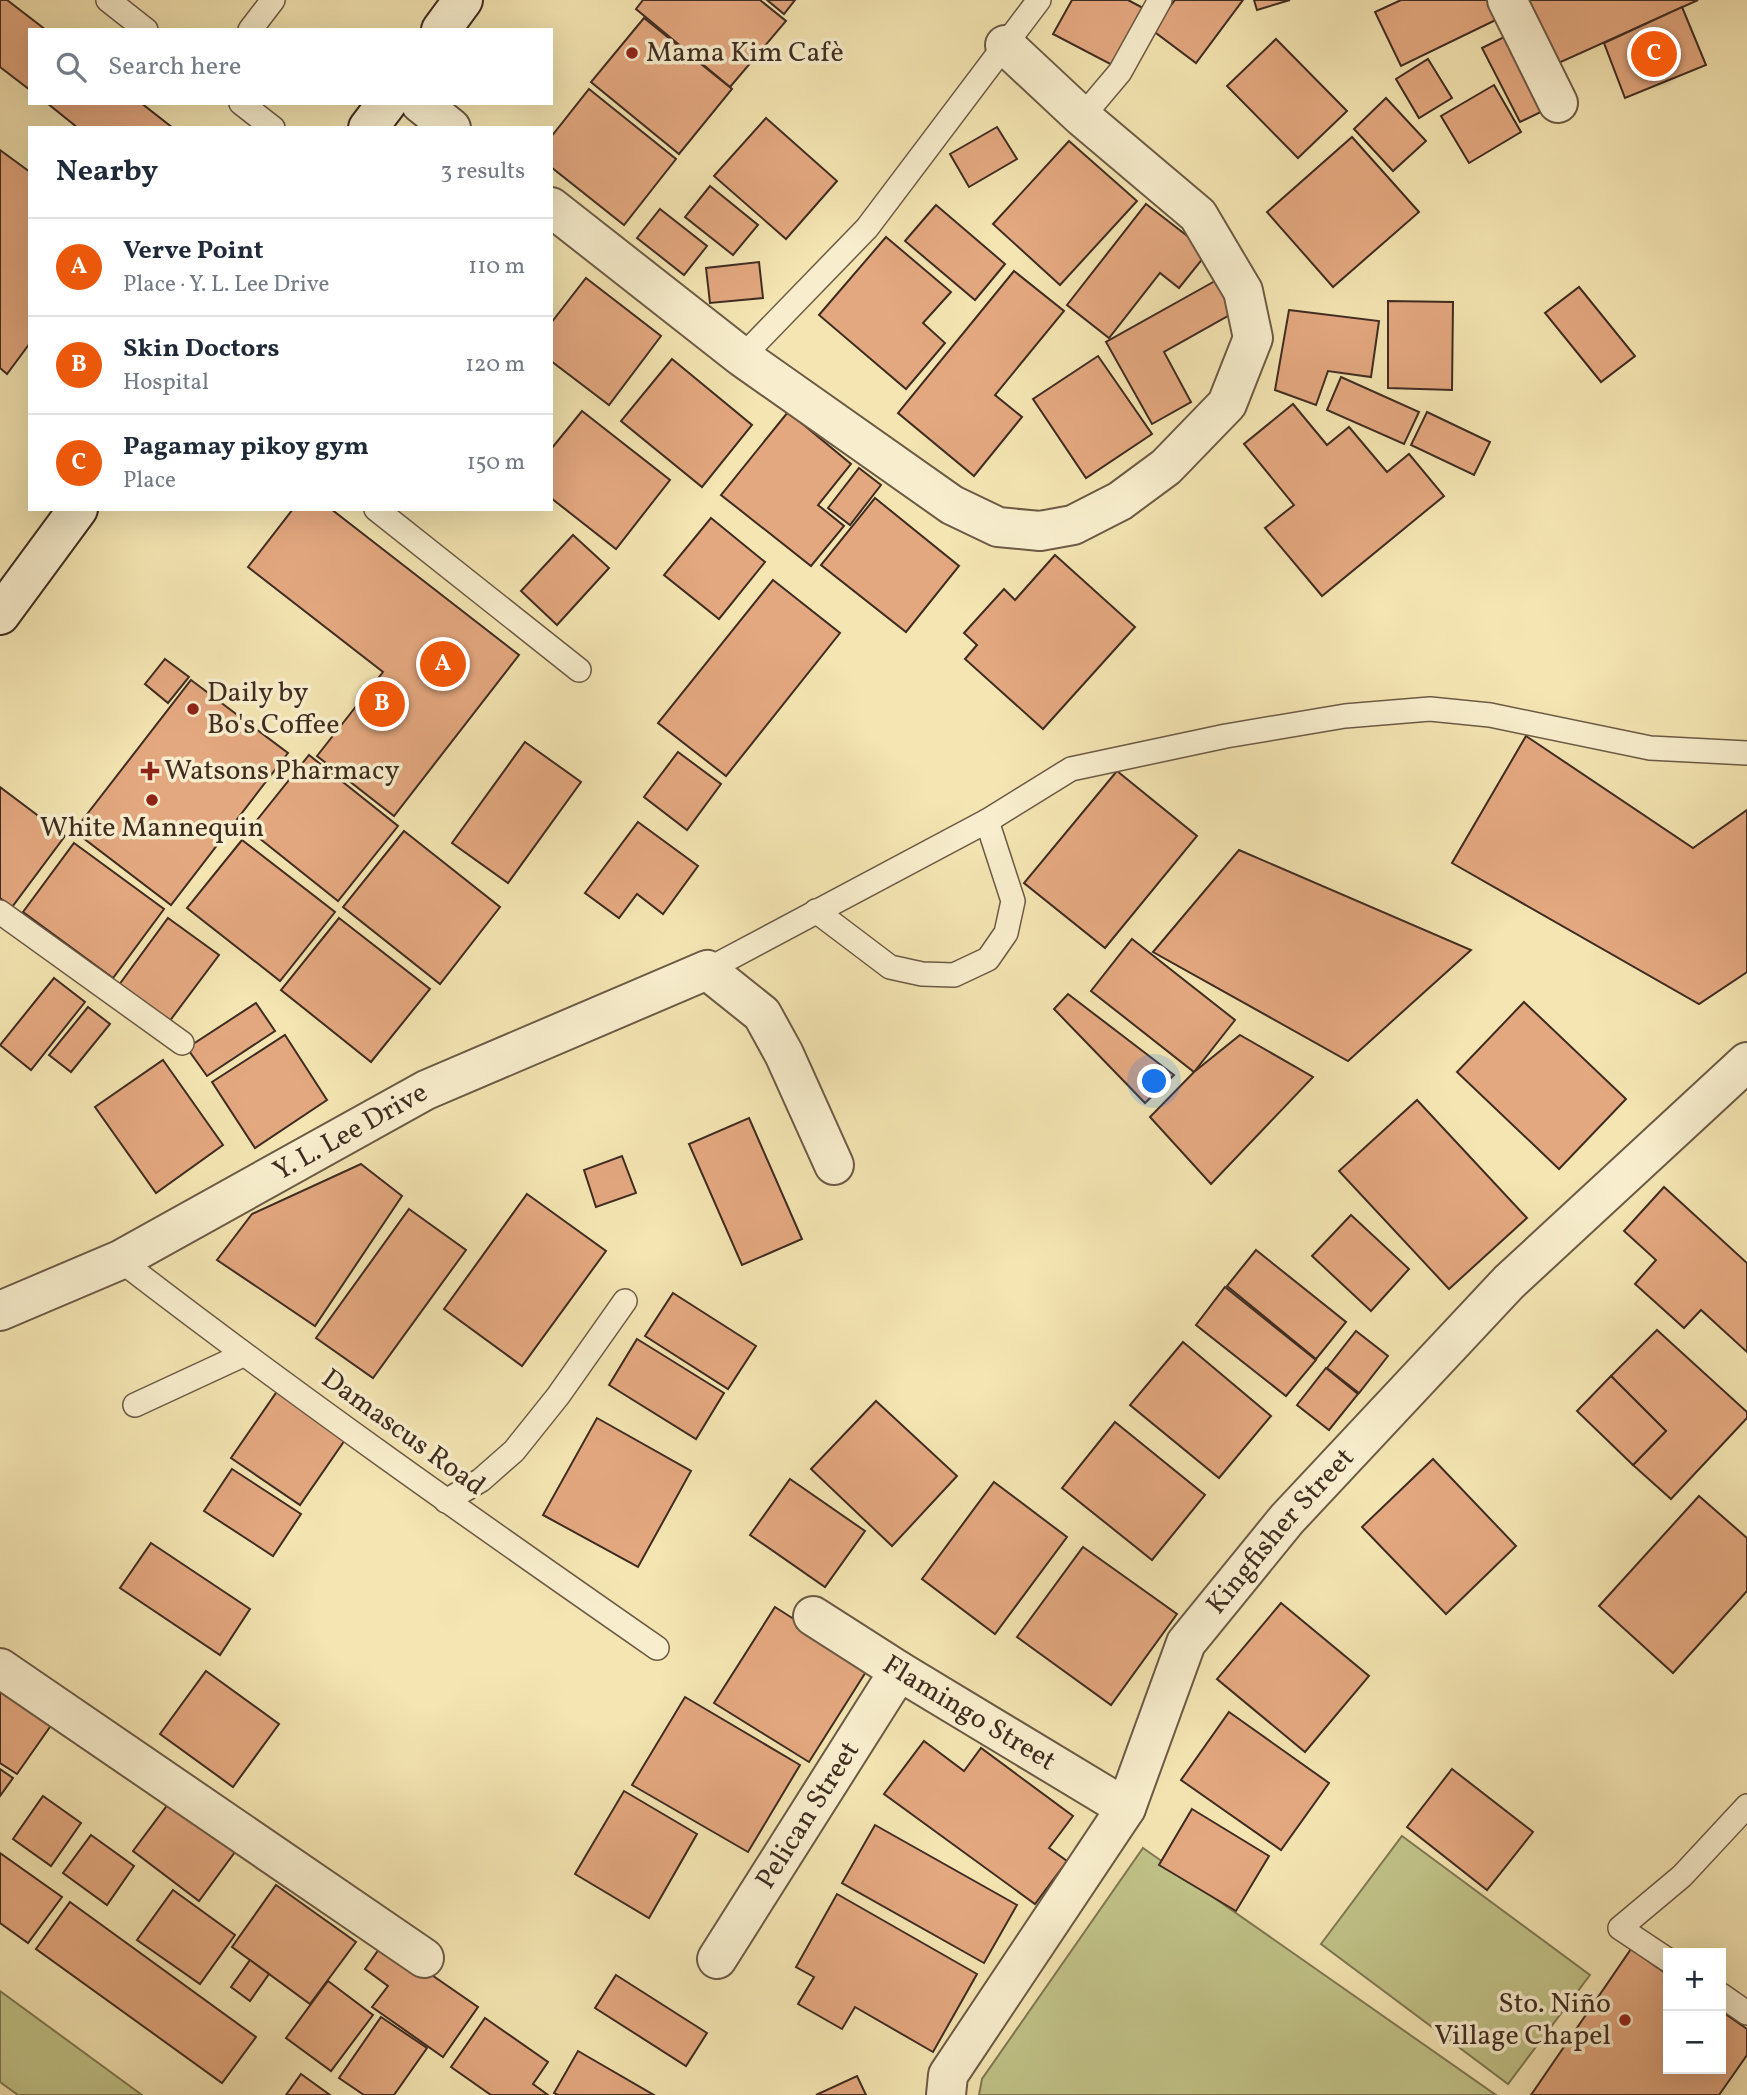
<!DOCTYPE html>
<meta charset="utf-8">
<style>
:root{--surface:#fff;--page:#f6f6f7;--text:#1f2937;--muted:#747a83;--line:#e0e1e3;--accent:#ea580c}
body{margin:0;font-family:Vollkorn,serif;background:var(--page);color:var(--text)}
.controls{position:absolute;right:21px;bottom:21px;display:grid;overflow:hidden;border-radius:0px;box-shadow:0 7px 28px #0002}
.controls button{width:63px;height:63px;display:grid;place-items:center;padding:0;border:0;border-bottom:2px solid var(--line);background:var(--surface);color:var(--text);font:35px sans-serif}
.you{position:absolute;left:1155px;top:1082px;width:24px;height:24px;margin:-18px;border:5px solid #fff;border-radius:50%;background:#1a73e8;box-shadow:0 0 0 10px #1a73e833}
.badge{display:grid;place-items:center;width:46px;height:46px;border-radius:50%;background:var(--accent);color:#fff;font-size:23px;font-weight:700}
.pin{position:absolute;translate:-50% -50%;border:4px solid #fff;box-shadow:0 2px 7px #0006}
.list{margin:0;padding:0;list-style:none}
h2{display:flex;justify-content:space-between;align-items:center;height:91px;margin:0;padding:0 28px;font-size:30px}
h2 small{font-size:23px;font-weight:400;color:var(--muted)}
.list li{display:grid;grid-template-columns:46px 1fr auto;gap:21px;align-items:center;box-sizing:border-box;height:98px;padding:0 28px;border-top:2px solid var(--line)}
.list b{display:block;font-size:26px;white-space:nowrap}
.list p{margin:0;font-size:23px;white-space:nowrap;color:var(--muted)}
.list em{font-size:23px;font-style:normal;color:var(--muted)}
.icon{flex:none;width:38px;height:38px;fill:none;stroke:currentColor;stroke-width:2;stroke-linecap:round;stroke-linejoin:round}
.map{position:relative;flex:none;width:1747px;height:2095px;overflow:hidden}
.search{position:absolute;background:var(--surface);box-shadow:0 7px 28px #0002;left:28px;top:28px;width:525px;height:77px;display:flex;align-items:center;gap:18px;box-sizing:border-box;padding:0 24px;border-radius:0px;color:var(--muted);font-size:26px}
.panel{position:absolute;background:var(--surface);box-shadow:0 7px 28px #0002;left:28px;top:126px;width:525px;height:385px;border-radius:0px}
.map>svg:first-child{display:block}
.green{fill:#c1c388;stroke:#807854;stroke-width:2}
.building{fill:#e4a880;stroke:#3f2c21;stroke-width:2}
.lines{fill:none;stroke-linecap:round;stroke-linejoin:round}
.lane-casing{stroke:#6c5a45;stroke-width:26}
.street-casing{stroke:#6c5a45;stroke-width:42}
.secondary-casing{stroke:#3f2c21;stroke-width:42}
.lane{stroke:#f8eecd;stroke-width:23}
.street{stroke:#f8eecd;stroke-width:38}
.secondary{stroke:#f8eecd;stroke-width:38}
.poi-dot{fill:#8f2418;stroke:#f8eecd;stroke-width:2.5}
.labels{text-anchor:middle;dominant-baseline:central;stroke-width:7;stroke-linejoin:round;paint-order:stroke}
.poi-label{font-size:28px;fill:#3f2c21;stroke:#f8eecd;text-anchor:start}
.street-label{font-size:28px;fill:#3f2c21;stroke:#f8eecd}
</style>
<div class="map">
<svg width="1747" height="2095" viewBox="0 0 1747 2095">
<rect width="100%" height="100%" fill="#f4e5b2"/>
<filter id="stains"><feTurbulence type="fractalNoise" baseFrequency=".00286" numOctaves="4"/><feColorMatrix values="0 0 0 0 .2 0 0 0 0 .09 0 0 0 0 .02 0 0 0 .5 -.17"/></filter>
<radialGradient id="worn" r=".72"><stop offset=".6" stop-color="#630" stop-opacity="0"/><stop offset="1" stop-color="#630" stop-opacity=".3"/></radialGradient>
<g class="green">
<polygon points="1402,1836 1590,1975 1508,2084 1321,1944"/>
<polygon points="1143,1848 1496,2095 979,2095 982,2079"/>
<polygon points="0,1991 142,2095 18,2095 0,2082"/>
</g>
<g class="building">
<polygon points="0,0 7,0 46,30 30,30 30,90 0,67"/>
<polygon points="643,0 760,0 786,21 730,87 636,9"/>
<polygon points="767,0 795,0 784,14"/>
<polygon points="1072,0 1128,0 1145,9 1114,66 1053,34"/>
<polygon points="1175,0 1243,0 1196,63 1152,30"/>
<polygon points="1254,0 1290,0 1257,10"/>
<polygon points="1401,0 1498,0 1506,15 1401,66 1375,12"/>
<polygon points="1527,0 1698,0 1552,66"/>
<polygon points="1682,7 1706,65 1625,98 1604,43"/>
<polygon points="644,18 732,89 679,154 591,82"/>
<polygon points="1512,33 1549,108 1520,122 1482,48"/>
<polygon points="1276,39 1347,111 1298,158 1227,86"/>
<polygon points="1428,59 1452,98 1419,118 1396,79"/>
<polygon points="1494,85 1521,132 1469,163 1441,116"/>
<polygon points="589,89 676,159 624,225 551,167 551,137"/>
<polygon points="1386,98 1426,141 1393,171 1354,129"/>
<polygon points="47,103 141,103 173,128 78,128"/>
<polygon points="766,118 837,181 786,239 714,176"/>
<polygon points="997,127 1017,159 969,187 950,154"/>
<polygon points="1352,137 1419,212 1333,287 1267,212"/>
<polygon points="1069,141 1137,201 1060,285 993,224"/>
<polygon points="0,150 30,172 30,343 7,374 0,368"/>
<polygon points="710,186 758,225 733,255 685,217"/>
<polygon points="1146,204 1208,252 1179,288 1160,273 1109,338 1067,305"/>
<polygon points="936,205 1005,264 975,300 905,241"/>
<polygon points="660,209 707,246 684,275 637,238"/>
<polygon points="886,237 951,292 923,323 945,343 906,389 819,315"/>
<polygon points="759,262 763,298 710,303 706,268"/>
<polygon points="1014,271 1064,311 995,395 1022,417 974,476 898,413"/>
<polygon points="586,278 661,336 609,405 551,361 551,323"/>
<polygon points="1215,281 1233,313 1164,352 1191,402 1152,424 1106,342"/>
<polygon points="1579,287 1635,356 1601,382 1545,313"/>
<polygon points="1388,301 1453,302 1452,390 1388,388"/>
<polygon points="1289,310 1379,321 1371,377 1328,371 1316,405 1275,390"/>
<polygon points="1098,356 1152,434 1086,478 1033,399"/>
<polygon points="672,359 752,425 702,487 621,421"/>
<polygon points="1341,377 1419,412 1404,444 1327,410"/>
<polygon points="1293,404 1327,445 1349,427 1387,472 1409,454 1444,496 1322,596 1265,528 1294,505 1244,444"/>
<polygon points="582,411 670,480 616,549 551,498 551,449"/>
<polygon points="788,412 851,464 818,505 844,526 811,566 721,495"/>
<polygon points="1427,412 1490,442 1474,475 1411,445"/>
<polygon points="859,468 881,485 850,525 828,508"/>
<polygon points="875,498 959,566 906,632 821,565"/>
<polygon points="293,509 331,509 519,655 394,816 317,756 383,672 248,567"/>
<polygon points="711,518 765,562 719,619 664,575"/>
<polygon points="573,535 609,568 557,625 521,591"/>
<polygon points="1055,555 1135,627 1043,729 965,659 977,645 964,633 1004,589 1015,600"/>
<polygon points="773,580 840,633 726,776 658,723"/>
<polygon points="165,659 189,677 168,703 145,684"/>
<polygon points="191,680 288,753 171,905 74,831"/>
<polygon points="1526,736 1693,848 1747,810 1747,972 1699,1004 1452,863"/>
<polygon points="525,742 581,782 508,883 452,843"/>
<polygon points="678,752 721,784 687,830 644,797"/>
<polygon points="309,755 398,826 338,901 249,830"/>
<polygon points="1117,771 1197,836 1105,948 1024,883"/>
<polygon points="0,787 65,836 12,907 0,898"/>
<polygon points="638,822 698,866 663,914 637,894 619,918 585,893"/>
<polygon points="404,831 500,907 440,984 343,907"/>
<polygon points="242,840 335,912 280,981 187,908"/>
<polygon points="74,843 164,909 113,978 23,912"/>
<polygon points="1239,850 1471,950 1348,1061 1153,952"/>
<polygon points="168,918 219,955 166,1026 116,989"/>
<polygon points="339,918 430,989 371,1062 281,990"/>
<polygon points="1132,939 1235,1020 1194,1072 1091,991"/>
<polygon points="54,978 85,1002 31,1070 0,1045"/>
<polygon points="1068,994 1174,1075 1145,1103 1054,1009"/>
<polygon points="1524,1002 1626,1099 1559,1169 1457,1072"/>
<polygon points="256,1003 275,1031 207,1076 187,1048"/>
<polygon points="88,1007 110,1024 71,1072 49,1055"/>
<polygon points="285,1035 327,1100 255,1148 212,1082"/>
<polygon points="1240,1035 1313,1077 1211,1184 1150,1117 1194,1072"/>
<polygon points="163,1060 223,1145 156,1193 95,1107"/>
<polygon points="1417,1100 1527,1218 1449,1289 1339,1171"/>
<polygon points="749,1118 802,1239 742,1265 689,1144"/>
<polygon points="622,1156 636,1193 596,1207 584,1170"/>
<polygon points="361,1164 402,1196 315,1326 217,1260 252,1214"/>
<polygon points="1664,1187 1747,1263 1747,1352 1701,1310 1684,1328 1635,1284 1656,1260 1624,1231"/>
<polygon points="527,1194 606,1251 522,1366 444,1309"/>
<polygon points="409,1209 466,1250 373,1378 316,1338"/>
<polygon points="1351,1215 1409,1269 1371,1311 1312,1256"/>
<polygon points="1256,1250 1346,1322 1316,1359 1227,1286"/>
<polygon points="1225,1287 1316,1360 1286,1396 1196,1325"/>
<polygon points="673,1293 756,1346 728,1389 645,1336"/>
<polygon points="1657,1330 1747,1412 1747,1418 1671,1499 1633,1465 1666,1431 1611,1376"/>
<polygon points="1356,1331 1388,1356 1359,1393 1327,1368"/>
<polygon points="637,1339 724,1393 696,1439 609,1385"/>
<polygon points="1183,1342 1271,1416 1219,1478 1130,1405"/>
<polygon points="1326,1368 1358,1394 1329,1430 1297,1405"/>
<polygon points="1611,1376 1666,1431 1633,1465 1577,1411"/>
<polygon points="278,1390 347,1437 300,1505 231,1458"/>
<polygon points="876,1401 957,1476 892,1546 811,1469"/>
<polygon points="597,1418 691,1471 638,1567 543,1515"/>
<polygon points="1115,1422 1205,1495 1152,1560 1062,1488"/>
<polygon points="1433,1459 1516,1546 1446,1614 1362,1527"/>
<polygon points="232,1469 301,1514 273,1556 204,1511"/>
<polygon points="790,1479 865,1531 825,1587 750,1535"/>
<polygon points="994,1482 1067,1537 995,1634 922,1579"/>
<polygon points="1699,1496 1747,1538 1747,1591 1673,1673 1599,1606"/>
<polygon points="151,1543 250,1609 220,1655 120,1588"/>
<polygon points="1083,1547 1177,1614 1111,1705 1017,1637"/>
<polygon points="1281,1603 1369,1676 1305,1752 1217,1679"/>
<polygon points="775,1607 869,1667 809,1762 714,1703"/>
<polygon points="206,1671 279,1724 233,1787 160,1734"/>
<polygon points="0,1687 52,1724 17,1774 0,1763"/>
<polygon points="685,1697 800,1765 748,1852 632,1785"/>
<polygon points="1229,1712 1329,1783 1281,1850 1181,1780"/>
<polygon points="924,1741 964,1771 981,1748 1073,1816 1049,1848 1067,1861 1035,1904 884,1794"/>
<polygon points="0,1769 13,1778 0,1796"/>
<polygon points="1452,1769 1533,1832 1487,1890 1407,1827"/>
<polygon points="624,1791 697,1834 649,1918 575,1874"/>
<polygon points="43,1796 81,1823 51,1866 13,1839"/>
<polygon points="169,1803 235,1852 199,1901 133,1851"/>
<polygon points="1192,1809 1269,1856 1236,1911 1159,1865"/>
<polygon points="875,1825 1017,1905 984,1963 842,1883"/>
<polygon points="91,1835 134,1866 107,1905 63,1873"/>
<polygon points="0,1853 62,1897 28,1943 0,1923"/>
<polygon points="276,1885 356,1942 310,2004 232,1947"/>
<polygon points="173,1890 235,1935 200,1984 137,1940"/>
<polygon points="837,1894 977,1974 933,2052 855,2007 842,2029 798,2004 814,1977 796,1967"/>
<polygon points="70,1902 256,2037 222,2083 36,1949"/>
<polygon points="384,1942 478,2007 443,2057 372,2007 388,1986 365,1969"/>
<polygon points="1631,1949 1668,1975 1668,2069 1721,2069 1721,2011 1747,2029 1747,2055 1719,2095 1531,2095"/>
<polygon points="250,1960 269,1974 250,2001 231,1987"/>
<polygon points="616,1975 707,2033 686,2066 595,2008"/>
<polygon points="328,1981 373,2015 331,2071 286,2038"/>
<polygon points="381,2017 427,2048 394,2095 364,2095 339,2078"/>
<polygon points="485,2018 548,2062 533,2084 548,2095 491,2095 451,2067"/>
<polygon points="578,2051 654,2095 558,2095 554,2093"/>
<polygon points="301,2074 330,2095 286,2095"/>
<polygon points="857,2076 866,2095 816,2095"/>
</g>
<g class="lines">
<g class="lane-casing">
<g id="lane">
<polyline points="108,0 146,30"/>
<polyline points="250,30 273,0"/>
<polyline points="241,103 273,128"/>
<polyline points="1082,117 1120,72 1160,0"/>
<polyline points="742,357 867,228 1039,0"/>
<polyline points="376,509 579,670"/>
<polyline points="816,911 890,967 922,974 954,975 988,959 1006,933 1013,901 987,821"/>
<polyline points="0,912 182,1043"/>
<polyline points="707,970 987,821 1071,769 1226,736 1345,716 1430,709 1490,715 1650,748 1747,753"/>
<path d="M 120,1260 C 295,1395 476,1522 657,1648"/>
<polyline points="135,1405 243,1355"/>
<polyline points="446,1501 481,1480 514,1451 558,1396 625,1301"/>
<polyline points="1668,1960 1620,1928 1682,1876 1747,1806"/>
<polyline points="1721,1995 1747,2013"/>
</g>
</g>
<g class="street-casing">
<g id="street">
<polyline points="1507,0 1558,103"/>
<polyline points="420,103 451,128"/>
<polyline points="551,207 742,357 952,505 998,527 1040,531 1073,525 1120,501 1166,467 1227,404 1253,338 1243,291 1198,215 1082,117 1005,45"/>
<path id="s1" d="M 0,1311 L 120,1260 L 426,1090 L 707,970 L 762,1014 L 784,1054 L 834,1165"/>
<path id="s2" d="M 813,1616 L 899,1671 L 1126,1808"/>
<polyline points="0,1668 424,1958"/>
<path id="s3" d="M 717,1959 L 899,1671"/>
<path id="s4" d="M 946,2095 L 948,2075 L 1126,1808 L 1186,1643 L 1287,1519 L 1509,1282 L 1747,1062"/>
</g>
</g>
<g class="secondary-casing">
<g id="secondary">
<polyline points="441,30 463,0"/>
<polyline points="368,128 387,103"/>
<polyline points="0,615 78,509"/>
</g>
</g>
<use href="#lane" class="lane"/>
<use href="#street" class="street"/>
<use href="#secondary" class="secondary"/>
</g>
<g class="poi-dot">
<circle cx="632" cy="53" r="7"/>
<circle cx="193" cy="709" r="7"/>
<path d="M146.5 760.5h7v7h7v7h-7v7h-7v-7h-7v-7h7z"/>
<circle cx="152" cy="800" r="7"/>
<circle cx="1625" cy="2020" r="7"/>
</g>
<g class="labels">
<g class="poi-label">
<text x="646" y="53">Mama Kim Cafè</text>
<text x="207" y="693">Daily by<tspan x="207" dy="32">Bo's Coffee</tspan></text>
<text x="164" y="771">Watsons Pharmacy</text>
<text x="152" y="828" text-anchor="middle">White Mannequin</text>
<text x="1611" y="2004" text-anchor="end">Sto. Niño<tspan x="1611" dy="32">Village Chapel</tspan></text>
</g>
<g class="street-label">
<text stroke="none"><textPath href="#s1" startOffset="394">Y. L. Lee Drive</textPath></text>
<text transform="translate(403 1433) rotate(36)">Damascus Road</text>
<text stroke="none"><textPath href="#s4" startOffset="663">Kingfisher Street</textPath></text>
<text stroke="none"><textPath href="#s2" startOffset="184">Flamingo Street</textPath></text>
<text stroke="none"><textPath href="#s3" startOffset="170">Pelican Street</textPath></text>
</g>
</g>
<rect width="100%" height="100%" filter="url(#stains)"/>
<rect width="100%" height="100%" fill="url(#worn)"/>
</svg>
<div class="controls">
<button>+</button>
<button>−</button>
</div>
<div class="you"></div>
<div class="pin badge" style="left:443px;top:664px">A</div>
<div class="pin badge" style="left:382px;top:704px">B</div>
<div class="pin badge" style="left:1654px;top:54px">C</div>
<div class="search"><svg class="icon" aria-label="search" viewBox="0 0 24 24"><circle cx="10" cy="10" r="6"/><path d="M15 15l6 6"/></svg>Search here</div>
<section class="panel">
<h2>Nearby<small>3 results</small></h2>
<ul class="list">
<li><span class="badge">A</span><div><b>Verve Point</b><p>Place · Y. L. Lee Drive</p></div><em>110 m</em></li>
<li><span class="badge">B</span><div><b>Skin Doctors</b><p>Hospital</p></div><em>120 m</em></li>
<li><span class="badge">C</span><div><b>Pagamay pikoy gym</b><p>Place</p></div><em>150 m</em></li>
</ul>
</section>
</div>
